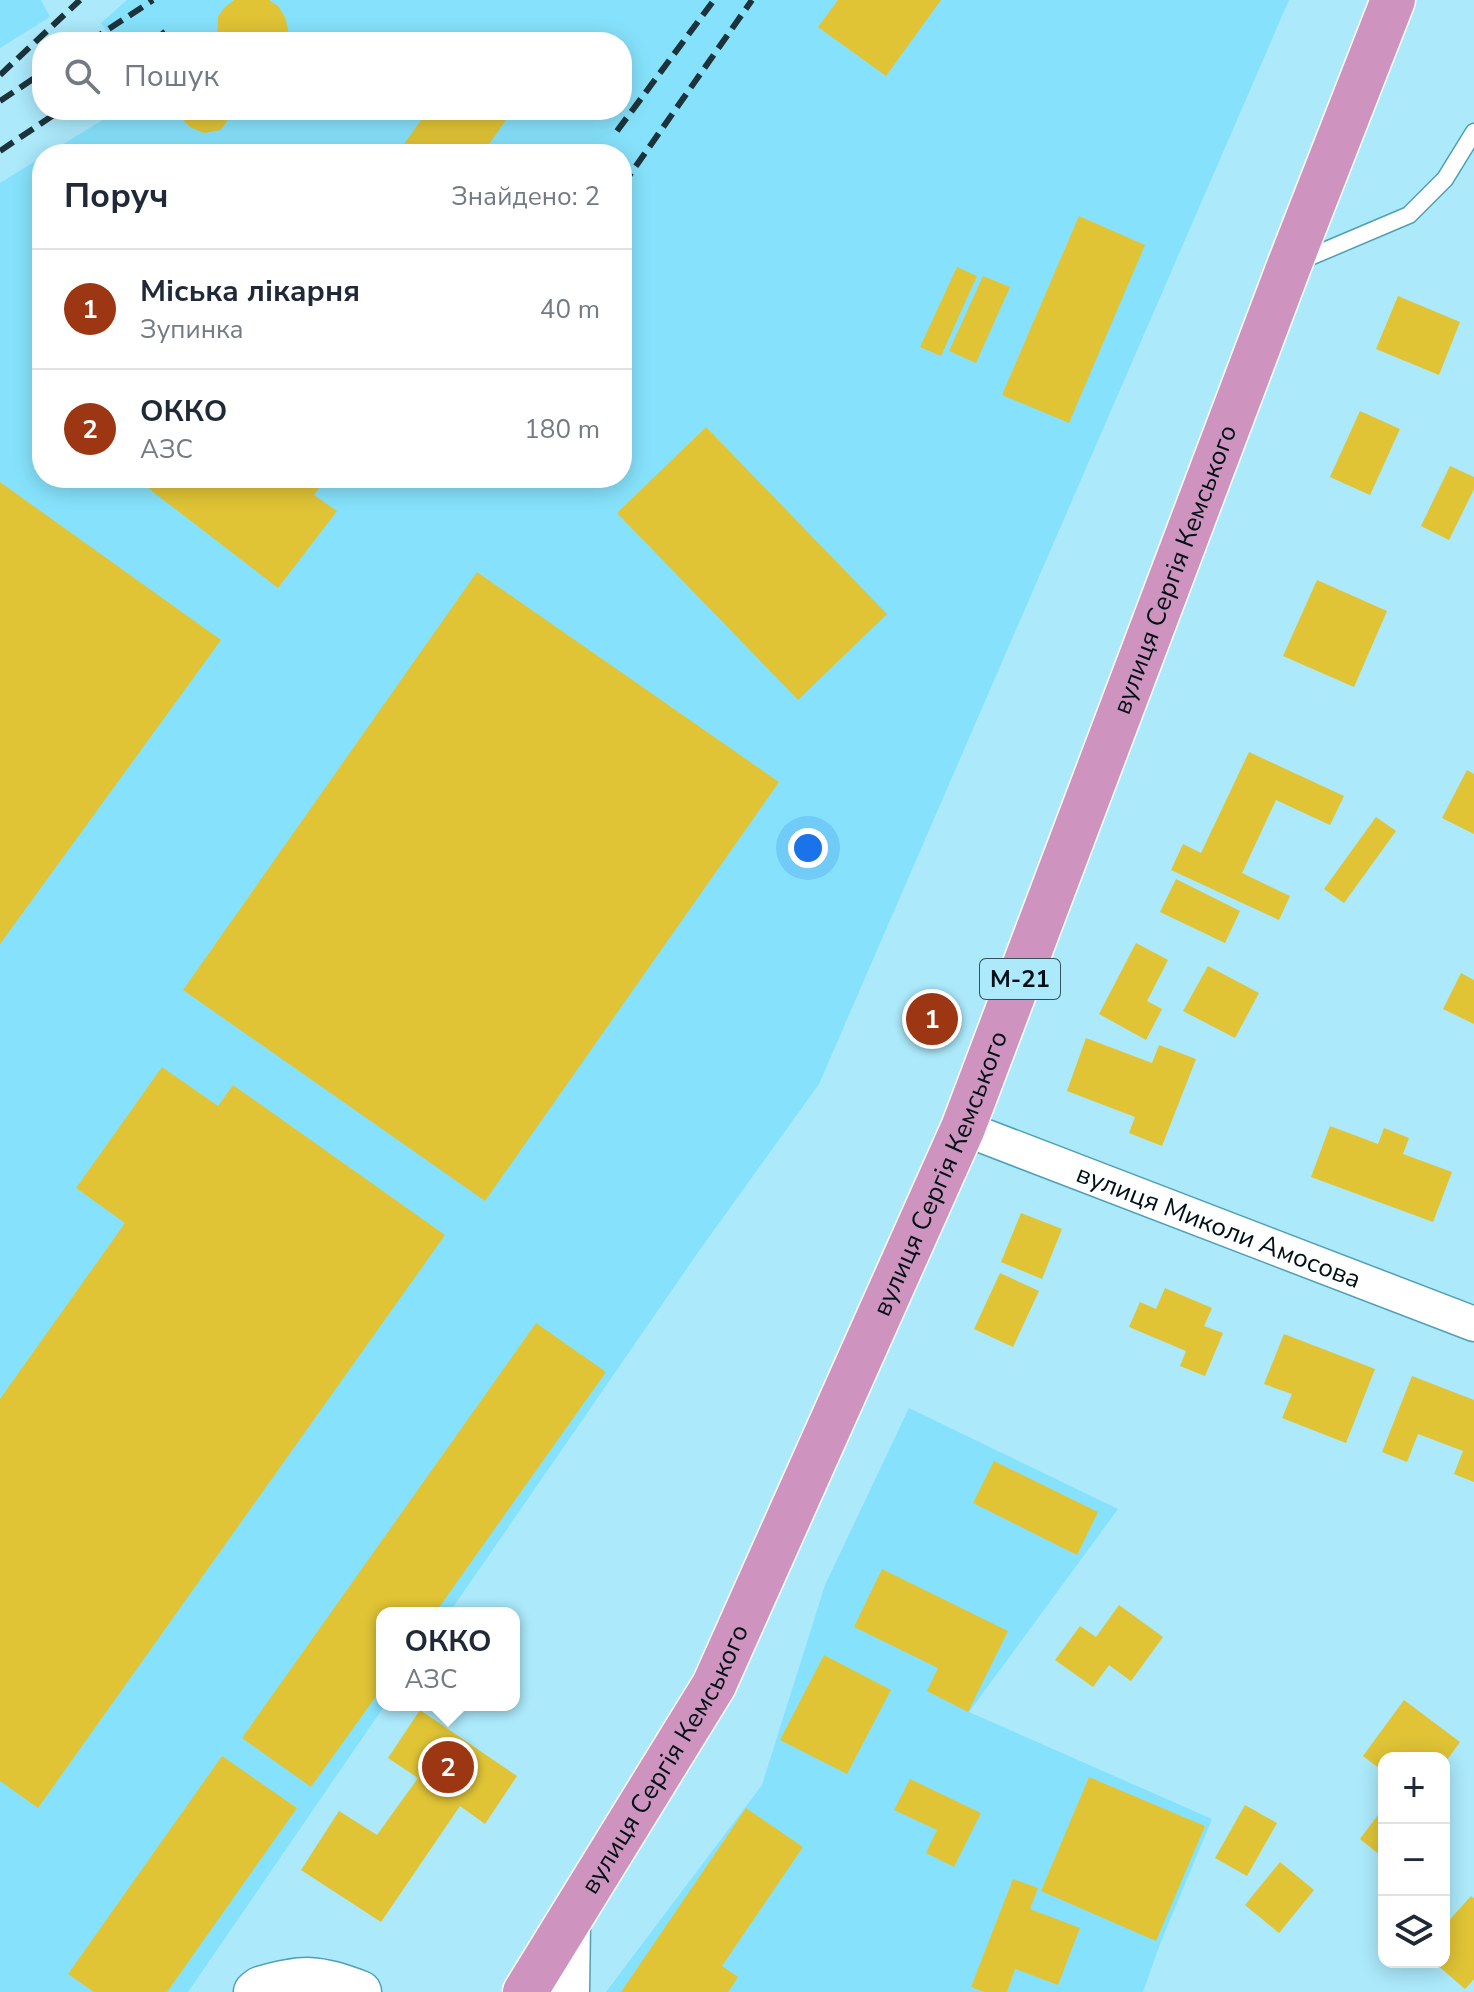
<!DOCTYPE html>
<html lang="uk">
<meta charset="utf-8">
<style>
:root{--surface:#fff;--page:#f6f6f7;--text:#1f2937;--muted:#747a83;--line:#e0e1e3;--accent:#9d3613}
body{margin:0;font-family:"Nunito Sans",sans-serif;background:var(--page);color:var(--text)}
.controls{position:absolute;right:24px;bottom:24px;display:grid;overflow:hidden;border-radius:16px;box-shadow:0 4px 20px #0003}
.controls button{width:72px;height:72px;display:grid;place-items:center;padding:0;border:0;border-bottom:2px solid var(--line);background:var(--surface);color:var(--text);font:40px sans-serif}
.you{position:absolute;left:808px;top:848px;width:28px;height:28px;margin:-20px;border:6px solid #fff;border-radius:50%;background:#1a73e8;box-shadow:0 0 0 12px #1a73e833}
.badge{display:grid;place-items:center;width:52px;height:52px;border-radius:50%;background:var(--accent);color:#fff;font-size:26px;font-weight:700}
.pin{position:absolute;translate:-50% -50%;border:4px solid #fff;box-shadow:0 2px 8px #0006}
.popup{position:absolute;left:376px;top:1607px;width:144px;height:104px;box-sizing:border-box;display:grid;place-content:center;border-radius:16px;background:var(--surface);filter:drop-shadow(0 2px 6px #0005);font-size:26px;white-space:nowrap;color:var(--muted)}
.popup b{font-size:30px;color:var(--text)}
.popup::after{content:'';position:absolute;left:50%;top:100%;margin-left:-16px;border:16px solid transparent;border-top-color:var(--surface)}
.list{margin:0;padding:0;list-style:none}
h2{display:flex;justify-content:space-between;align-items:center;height:104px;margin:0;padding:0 32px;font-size:34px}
h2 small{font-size:26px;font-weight:400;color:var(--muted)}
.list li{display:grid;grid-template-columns:52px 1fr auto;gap:24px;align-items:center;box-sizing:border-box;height:120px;padding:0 32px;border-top:2px solid var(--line)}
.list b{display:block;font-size:30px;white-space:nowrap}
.list p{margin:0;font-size:26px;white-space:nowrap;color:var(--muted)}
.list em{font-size:26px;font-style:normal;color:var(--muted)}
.icon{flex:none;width:44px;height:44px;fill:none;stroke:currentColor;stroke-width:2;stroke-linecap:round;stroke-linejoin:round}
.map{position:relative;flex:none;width:1474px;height:1992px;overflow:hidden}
.search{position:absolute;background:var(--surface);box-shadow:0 4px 20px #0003;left:32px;top:32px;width:600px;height:88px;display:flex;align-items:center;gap:20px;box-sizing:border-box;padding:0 28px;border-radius:32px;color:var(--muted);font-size:30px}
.panel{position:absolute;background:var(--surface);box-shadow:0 4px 20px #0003;left:32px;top:144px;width:600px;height:344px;border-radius:32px}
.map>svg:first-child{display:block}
.built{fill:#86e2fc}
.building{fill:#e0c436}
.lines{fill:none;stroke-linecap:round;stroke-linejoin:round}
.service-casing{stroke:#4f9fb5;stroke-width:19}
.minor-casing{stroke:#4f9fb5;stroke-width:37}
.tertiary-casing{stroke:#4f9fb5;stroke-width:45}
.trunk-casing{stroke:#fff;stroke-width:47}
.service{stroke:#fff;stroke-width:16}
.minor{stroke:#fff;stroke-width:34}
.tertiary{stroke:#fff;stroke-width:42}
.trunk{stroke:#ce93be;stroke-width:44}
.rail{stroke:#1c333b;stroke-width:6;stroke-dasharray:16 8;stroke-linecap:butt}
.labels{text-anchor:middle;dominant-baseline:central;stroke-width:7;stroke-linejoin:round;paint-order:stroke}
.shield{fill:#abe9fb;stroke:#33515b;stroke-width:2}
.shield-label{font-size:24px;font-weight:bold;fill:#001016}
.street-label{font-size:26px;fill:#001016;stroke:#abe9fb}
</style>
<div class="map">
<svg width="1474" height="1992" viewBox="0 0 1474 1992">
<rect width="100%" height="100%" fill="#abe9fb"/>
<g class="built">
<polygon points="0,0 41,0 50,17 0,48"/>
<polygon points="127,0 1289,0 819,1084 701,1248 449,1613 382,1613 382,1705 385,1705 188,1992 0,1992 0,183 42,157 42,478 622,478 622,154 47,154 119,110 622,110 622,42 114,42 101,23"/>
<polygon points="909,1408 1118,1509 969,1712 1212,1819 1160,1944 1143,1992 606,1992 762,1785 825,1585"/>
</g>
<g class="building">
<polygon points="234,0 269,0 278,6 285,17 288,29 286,42 217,42 218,17 224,8"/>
<polygon points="838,0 941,0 886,76 818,27"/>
<polygon points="181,110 231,110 226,123 220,130 204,133 190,127 184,121"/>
<polygon points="428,110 513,110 482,154 397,154"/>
<polygon points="1079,216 1145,245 1069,423 1002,395"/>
<polygon points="957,267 977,276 941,356 920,347"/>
<polygon points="983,276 1010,287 976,363 949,351"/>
<polygon points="1398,296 1460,322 1439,375 1376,349"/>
<polygon points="1360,411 1400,429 1370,495 1330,477"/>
<polygon points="706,427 887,614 798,700 617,513"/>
<polygon points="1450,466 1474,477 1474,489 1449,540 1421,526"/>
<polygon points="135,478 320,478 324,481 314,495 337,511 278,588"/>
<polygon points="0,482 221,640 0,944"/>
<polygon points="477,572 779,782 485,1201 183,990"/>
<polygon points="1317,580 1387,611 1354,687 1283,656"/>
<polygon points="1249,752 1344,796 1330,825 1276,800 1242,873 1290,896 1279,920 1171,870 1183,844 1201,853"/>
<polygon points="1467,770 1474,774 1474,834 1442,818"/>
<polygon points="1376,817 1396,831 1344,903 1324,889"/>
<polygon points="1176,879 1240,911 1225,943 1160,912"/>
<polygon points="1136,943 1168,960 1147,1001 1162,1009 1146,1040 1099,1014"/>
<polygon points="1208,966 1259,993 1235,1038 1183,1011"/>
<polygon points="1461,973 1474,980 1474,1024 1443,1009"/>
<polygon points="1086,1038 1152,1063 1159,1045 1196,1059 1162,1146 1129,1133 1135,1117 1067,1091"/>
<polygon points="162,1067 218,1106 233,1085 445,1235 38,1808 0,1781 0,1399 125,1223 76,1188"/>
<polygon points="1330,1126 1378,1144 1384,1128 1409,1138 1403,1154 1452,1172 1433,1222 1311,1177"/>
<polygon points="1021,1213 1062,1229 1042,1279 1001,1262"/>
<polygon points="1000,1273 1039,1291 1013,1347 974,1329"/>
<polygon points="1165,1288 1212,1308 1204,1326 1223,1333 1205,1376 1180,1366 1186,1351 1129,1327 1140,1302 1156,1309"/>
<polygon points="536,1323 606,1372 435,1613 382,1613 382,1688 311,1787 242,1738"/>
<polygon points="1284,1334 1375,1369 1346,1443 1282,1418 1292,1394 1264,1384"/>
<polygon points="1412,1376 1474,1400 1474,1482 1454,1474 1463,1451 1418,1434 1407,1462 1382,1452"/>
<polygon points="994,1461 1098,1512 1077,1555 973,1503"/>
<polygon points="882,1569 1008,1631 968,1712 927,1691 938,1668 854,1627"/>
<polygon points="1119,1605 1163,1637 1131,1681 1109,1665 1093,1687 1055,1660 1080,1626 1096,1637"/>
<polygon points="824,1655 891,1690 847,1774 780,1740"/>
<polygon points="1404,1700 1460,1742 1444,1764 1444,1758 1384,1758 1384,1772 1363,1756"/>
<polygon points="420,1710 517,1776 485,1824 460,1806 381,1922 301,1870 339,1811 377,1835 418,1778 388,1758"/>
<polygon points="222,1756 297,1808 167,1992 94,1992 68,1974"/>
<polygon points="1089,1777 1205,1826 1156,1941 1041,1891"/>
<polygon points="910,1779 981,1813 954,1867 926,1853 937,1830 894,1810"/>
<polygon points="1245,1805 1277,1823 1247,1876 1215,1858"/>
<polygon points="746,1808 803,1847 722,1966 738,1977 728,1992 621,1992"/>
<polygon points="1378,1815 1384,1820 1384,1858 1360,1839"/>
<polygon points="1280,1862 1314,1890 1279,1933 1245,1905"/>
<polygon points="1013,1879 1038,1888 1030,1909 1080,1928 1058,1985 1015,1969 1007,1992 984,1992 971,1987"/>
<polygon points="1471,1896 1474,1898 1474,1979 1465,1989 1434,1962 1444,1962 1444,1926"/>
</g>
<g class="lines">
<g class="service-casing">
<polyline id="service" points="1298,262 1409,215 1445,179 1474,132"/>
</g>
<g class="minor-casing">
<g id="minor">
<path id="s1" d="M 963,1128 L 1474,1324"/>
</g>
</g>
<g class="tertiary-casing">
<g id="tertiary">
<path d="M 255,1992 L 260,1988 C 304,1975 317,1976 360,1992"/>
<polyline points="568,1992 569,1922"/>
</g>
</g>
<g class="trunk-casing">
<g id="trunk">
<path id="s2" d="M 525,1992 L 714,1685 L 963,1128 L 1289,266 L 1393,0"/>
</g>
</g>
<use href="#service" class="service"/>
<use href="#minor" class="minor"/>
<use href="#tertiary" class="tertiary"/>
<use href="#trunk" class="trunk"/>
<g class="rail">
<polyline points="89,42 153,0"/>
<polyline points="153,42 166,31"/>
<polyline points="0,75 80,0"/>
<polyline points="0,101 42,73"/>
<polyline points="617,131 714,0"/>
<polyline points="0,151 61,110"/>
<polyline points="622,186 752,0"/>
</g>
</g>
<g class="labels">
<rect class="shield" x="980" y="959" width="80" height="40" rx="6"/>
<g class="shield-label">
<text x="1020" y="979">М-21</text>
</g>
<g class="street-label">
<text stroke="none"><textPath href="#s2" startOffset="1568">вулиця Сергія Кемського</textPath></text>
<text stroke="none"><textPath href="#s2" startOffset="920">вулиця Сергія Кемського</textPath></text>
<text stroke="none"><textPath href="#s1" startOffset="274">вулиця Миколи Амосова</textPath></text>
<text stroke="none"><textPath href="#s2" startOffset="272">вулиця Сергія Кемського</textPath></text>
</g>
</g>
</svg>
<div class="controls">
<button>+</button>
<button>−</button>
<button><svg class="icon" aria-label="layers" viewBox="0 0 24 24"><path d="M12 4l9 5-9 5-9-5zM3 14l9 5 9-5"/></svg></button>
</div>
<div class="you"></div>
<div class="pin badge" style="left:932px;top:1019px">1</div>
<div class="pin badge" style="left:448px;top:1767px">2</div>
<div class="popup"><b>ОККО</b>АЗС</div>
<div class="search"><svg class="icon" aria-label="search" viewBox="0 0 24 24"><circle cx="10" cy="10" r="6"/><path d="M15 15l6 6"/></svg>Пошук</div>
<section class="panel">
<h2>Поруч<small>Знайдено: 2</small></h2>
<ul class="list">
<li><span class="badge">1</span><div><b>Міська лікарня</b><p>Зупинка</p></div><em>40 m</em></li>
<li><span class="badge">2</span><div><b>ОККО</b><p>АЗС</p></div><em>180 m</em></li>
</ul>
</section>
</div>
